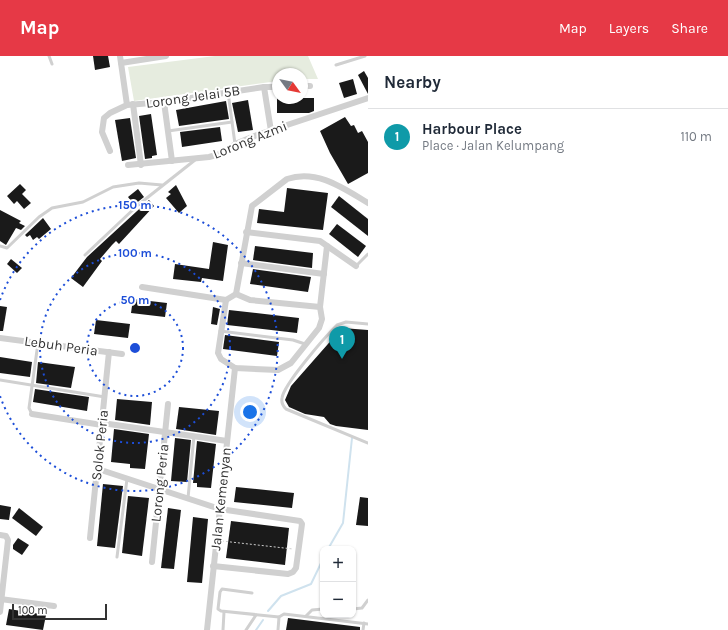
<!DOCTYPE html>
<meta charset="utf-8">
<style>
:root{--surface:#fff;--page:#f2f2f3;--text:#1f2937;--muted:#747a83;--line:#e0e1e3;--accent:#e63946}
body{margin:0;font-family:Karla,sans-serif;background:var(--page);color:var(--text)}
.controls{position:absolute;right:12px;bottom:12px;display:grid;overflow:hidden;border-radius:8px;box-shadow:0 1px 3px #0004}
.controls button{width:36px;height:36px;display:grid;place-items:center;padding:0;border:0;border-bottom:1px solid var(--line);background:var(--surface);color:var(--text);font:20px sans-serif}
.compass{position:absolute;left:272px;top:12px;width:36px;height:36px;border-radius:50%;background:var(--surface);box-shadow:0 1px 3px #0004;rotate:123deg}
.scale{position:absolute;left:12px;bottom:10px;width:95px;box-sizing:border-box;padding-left:4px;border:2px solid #333;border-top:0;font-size:11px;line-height:14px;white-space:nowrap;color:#333;-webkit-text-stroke:3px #fff;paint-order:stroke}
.you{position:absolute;left:250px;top:356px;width:14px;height:14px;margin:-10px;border:3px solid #fff;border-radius:50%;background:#1a73e8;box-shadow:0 0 0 6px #1a73e833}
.badge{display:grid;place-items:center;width:26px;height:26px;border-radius:50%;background:var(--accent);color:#fff;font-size:13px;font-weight:700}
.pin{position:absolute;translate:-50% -33px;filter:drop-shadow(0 1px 2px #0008)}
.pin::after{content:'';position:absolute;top:21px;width:14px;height:12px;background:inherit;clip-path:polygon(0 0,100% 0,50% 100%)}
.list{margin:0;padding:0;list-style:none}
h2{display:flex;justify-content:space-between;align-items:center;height:52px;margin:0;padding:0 16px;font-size:17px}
h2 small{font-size:13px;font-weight:400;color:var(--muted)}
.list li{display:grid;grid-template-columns:26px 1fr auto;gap:12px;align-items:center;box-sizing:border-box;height:56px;padding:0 16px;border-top:1px solid var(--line)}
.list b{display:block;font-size:15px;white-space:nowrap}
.list p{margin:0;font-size:13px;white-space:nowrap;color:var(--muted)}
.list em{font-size:13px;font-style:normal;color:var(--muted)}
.map{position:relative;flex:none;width:368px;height:574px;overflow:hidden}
header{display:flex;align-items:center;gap:24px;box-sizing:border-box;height:56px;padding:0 20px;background:var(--accent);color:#fff}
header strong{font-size:19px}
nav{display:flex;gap:22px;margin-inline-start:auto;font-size:14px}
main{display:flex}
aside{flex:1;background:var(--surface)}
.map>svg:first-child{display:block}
.green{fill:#e6ecdf}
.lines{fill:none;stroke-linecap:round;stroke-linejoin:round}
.stream{stroke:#cfe2ee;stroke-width:2}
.building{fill:#1a1a1a}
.path{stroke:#cdcdcd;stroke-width:1;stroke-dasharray:2 2;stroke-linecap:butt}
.service{stroke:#d0d0d0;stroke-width:3}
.minor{stroke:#d0d0d0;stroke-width:6}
.ring{fill:none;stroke:#1d4ed8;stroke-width:2;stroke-dasharray:2 4}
.labels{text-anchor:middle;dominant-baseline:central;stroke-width:4;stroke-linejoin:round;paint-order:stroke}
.street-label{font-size:14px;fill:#333;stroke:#fff}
.centre{fill:#1d4ed8;stroke:#fff;stroke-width:2}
.ring-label{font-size:12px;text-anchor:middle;font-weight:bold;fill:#1d4ed8;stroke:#fff;stroke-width:4;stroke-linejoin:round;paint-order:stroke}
</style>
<header>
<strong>Map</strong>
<nav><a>Map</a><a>Layers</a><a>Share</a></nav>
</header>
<main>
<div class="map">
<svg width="368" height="574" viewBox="0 0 368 574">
<rect width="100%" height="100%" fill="#fff"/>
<polygon class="green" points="215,0 308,0 318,23 302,23 302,18 278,18 278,25 134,45 128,11"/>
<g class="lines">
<g class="stream">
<polyline points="328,493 343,467 352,382"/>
<polyline points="268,555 281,540 311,528 323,503"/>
<polyline points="256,574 263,564"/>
</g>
</g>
<g class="building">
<polygon points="93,0 108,0 110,11 95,14"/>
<polygon points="364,15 368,22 368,38 358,19"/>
<polygon points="353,23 357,38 344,42 339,27"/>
<polygon points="277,42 314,42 314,55 309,57 277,57"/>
<polygon points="248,44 253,74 238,76 232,47"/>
<polygon points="226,45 229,63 179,70 176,54"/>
<polygon points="151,58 157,99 152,100 152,102 145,103 139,60"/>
<polygon points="345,61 351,70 354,69 358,77 362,75 368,86 368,117 348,128 330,97 320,75"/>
<polygon points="130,62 136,102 122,105 115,64"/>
<polygon points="220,71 222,85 182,91 180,76"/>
<polygon points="20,128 26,134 22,138 31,147 24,153 17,145 14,148 7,140"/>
<polygon points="176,129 187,150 179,157 166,142 171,138 168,136"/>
<polygon points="287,132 328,137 323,174 257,167 259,153 284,156"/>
<polygon points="138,133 144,141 134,149 128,141"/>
<polygon points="339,140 368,163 368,180 331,151"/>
<polygon points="149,144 154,150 119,188 116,185 112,189 100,203 102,205 83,231 71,222 87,201"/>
<polygon points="0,154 21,165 19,167 25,170 21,174 16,172 6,189 0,185"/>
<polygon points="43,162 51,173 39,183 37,181 33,184 30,179 27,181 25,179"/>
<polygon points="337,168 366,190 358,201 329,178"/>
<polygon points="213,186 228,189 223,225 202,222 201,226 173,223 175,208 209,213"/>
<polygon points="255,190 313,197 312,212 253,204"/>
<polygon points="11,203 22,212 17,217 7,208"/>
<polygon points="253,213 311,221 308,236 250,228"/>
<polygon points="133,243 167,247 165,261 131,257"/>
<polygon points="0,250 7,251 3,275 0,275"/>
<polygon points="213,251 220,253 217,269 211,268"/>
<polygon points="229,254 299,262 297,277 227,269"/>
<polygon points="96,264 130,268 128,282 94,278"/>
<polygon points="342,272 368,274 368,374 336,370 330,368 324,361 305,358 289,351 285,344 291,330"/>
<polygon points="225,279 279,286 277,300 223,293"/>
<polygon points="0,301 32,306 30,321 0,317"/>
<polygon points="38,306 75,311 71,332 36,327"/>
<polygon points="35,333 89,341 87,355 33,346"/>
<polygon points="117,343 152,346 150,369 115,364"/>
<polygon points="179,351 219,355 216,379 176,373"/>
<polygon points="114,373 149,378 145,413 130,412 130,408 111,406"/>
<polygon points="175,382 191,384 187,426 171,425"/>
<polygon points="197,385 216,388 211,432 197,431 197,427 193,427"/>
<polygon points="103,428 123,430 115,492 97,490"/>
<polygon points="236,431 294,437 292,452 234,446"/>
<polygon points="128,440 149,442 142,500 122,497"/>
<polygon points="360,441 368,442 368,470 356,469"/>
<polygon points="0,449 11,451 9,464 0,463"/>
<polygon points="19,452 43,471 36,480 12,462"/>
<polygon points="168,452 181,454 174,513 161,512"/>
<polygon points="193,461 208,463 202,527 187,526"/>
<polygon points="231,465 289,472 285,509 226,502"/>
<polygon points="18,482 29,489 22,499 13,493 13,489"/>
<polygon points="9,553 46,559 43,574 6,569"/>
<polygon points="288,562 360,571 360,574 286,574"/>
</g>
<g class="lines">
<polyline class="path" points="222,485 293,493"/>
<g class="service">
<polyline points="49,0 52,8"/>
<polyline points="336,9 365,0"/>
<polyline points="228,36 235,88"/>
<polyline points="168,75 232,66"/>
<polyline points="0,190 7,192 39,161 52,152 83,146 113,131 139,127 162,129"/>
<polyline points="85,199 138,149 195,104"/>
<polyline points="356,210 368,198"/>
<path d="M 368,268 L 346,266 L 337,269 C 325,281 284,328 282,342 C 281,347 283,350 286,353 L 368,387"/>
<polyline points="220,275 293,284 305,288"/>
<polyline points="0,324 105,341"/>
<polyline points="32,358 29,352 38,287"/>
<polyline points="188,442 194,380"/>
<polyline points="117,501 127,423"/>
<polyline points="252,537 222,533 220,536 218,553 221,555 279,561"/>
<polyline points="353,553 362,552 368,544"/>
<polyline points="306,560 312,554 323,553"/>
<polyline points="223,574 224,556"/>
<polyline points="246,574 256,559"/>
<polyline points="278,574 279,561 284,558 368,568"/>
<polyline points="363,574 364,567"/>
</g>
<g class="minor">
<polyline points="120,0 127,49"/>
<polyline points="121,7 166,0"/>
<polyline points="302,30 310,30"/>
<polyline points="264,31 271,75"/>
<polyline points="164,46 172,105"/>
<polyline points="133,48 141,109"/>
<polyline points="110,95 102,76 104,62 110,57 127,49 164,46 264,31 278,31"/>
<polyline points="128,109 209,101 224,97 235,88 257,79 368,42"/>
<polyline points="246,176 320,185 356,210"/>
<polyline points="241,207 324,218"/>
<polyline points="142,231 226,244"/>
<path d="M 236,238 L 252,150 L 287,123 C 317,113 343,132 368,147"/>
<polyline points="226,244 218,297 221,303 235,312 278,314 291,307 319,272 322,263 320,251 327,190"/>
<polyline points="226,244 236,238 250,244 320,251"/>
<polyline points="0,282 122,298"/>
<polyline points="32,358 102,369"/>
<polyline points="102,367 227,385"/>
<polyline points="98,413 220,453 300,465 302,468 296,512 293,516 288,518 213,510"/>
<polyline points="0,479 6,480 8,484 0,556"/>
<polyline points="90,482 109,296"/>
<polyline points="152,506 168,348"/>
<polyline points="0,543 54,550"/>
<polyline points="207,574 235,312"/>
</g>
</g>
<g class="ring">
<circle cx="135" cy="292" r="48"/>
<circle cx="135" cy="292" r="95"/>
<path d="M0 244A143 143 0 1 1 0 340"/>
</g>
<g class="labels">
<g class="street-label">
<text transform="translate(193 41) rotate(-8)">Lorong Jelai 5B</text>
<text transform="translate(250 84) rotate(-22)">Lorong Azmi</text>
<text transform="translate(61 290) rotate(8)">Lebuh Peria</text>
<text transform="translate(100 389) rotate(-84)">Solok Peria</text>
<text transform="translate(160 427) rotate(-84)">Lorong Peria</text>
<text transform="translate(221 443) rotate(-84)">Jalan Kemenyan</text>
</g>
</g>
<circle cx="135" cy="292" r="6" class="centre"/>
<g class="ring-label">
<text x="135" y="153">150 m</text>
<text x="135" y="201">100 m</text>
<text x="135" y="248">50 m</text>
</g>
</svg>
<div class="controls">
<button>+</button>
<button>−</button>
</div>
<svg class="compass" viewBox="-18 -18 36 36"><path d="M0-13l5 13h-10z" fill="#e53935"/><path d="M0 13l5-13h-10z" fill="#747a83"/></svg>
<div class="scale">100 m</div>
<div class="you"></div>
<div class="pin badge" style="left:342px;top:303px;background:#0f9aa8">1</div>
</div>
<aside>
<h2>Nearby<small></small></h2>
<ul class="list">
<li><span class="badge" style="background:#0f9aa8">1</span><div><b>Harbour Place</b><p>Place · Jalan Kelumpang</p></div><em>110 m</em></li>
</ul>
</aside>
</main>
